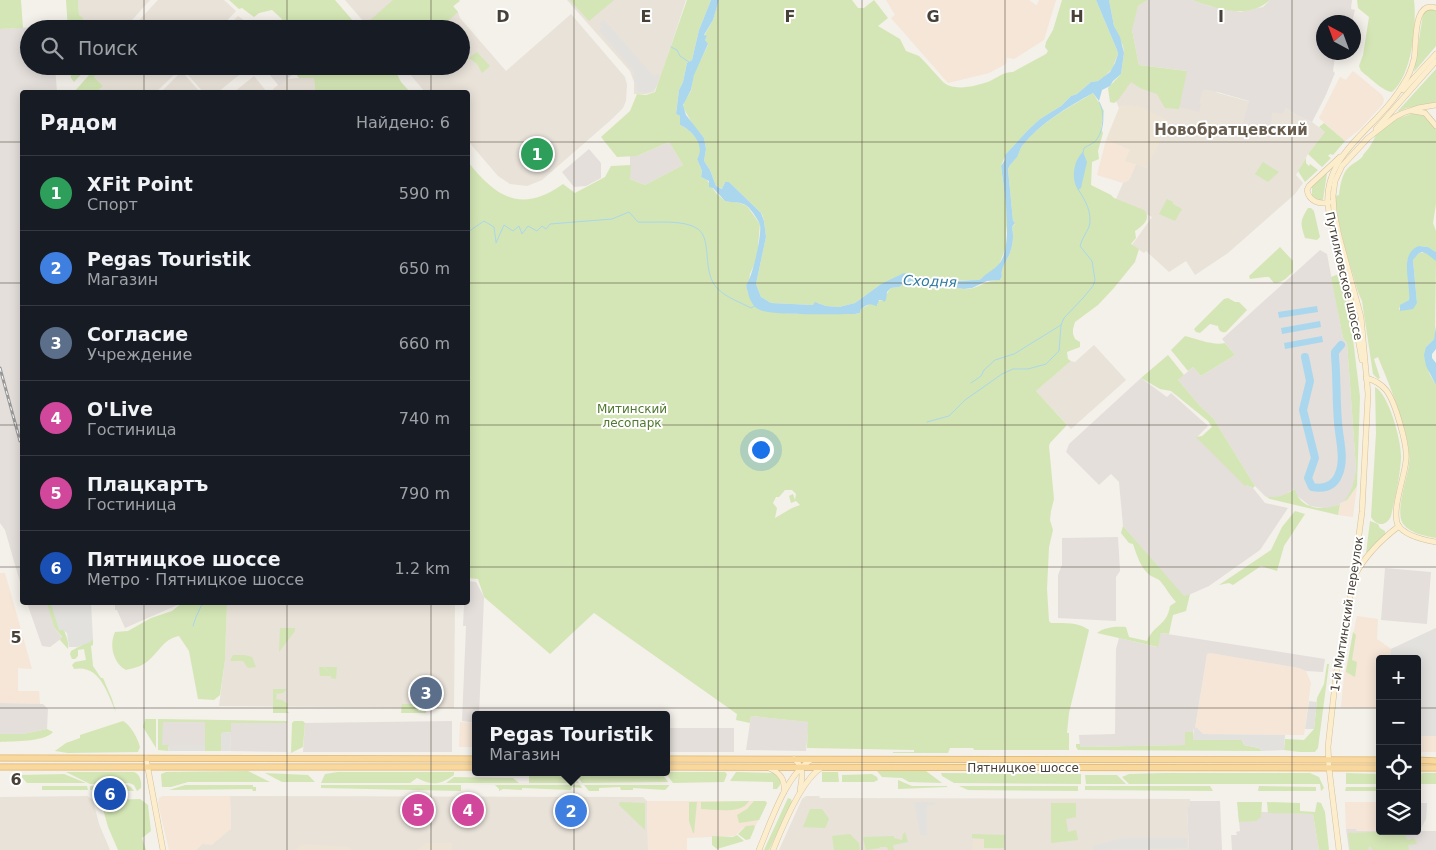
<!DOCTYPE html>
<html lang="ru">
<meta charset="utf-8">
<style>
:root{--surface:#171b24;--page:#20242c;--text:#f1f3f6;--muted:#9ea1a6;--line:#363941;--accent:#b45309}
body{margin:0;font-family:"DejaVu Sans",sans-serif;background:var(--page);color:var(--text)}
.controls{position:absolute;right:15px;bottom:15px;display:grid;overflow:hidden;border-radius:5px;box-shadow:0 2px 12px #0003}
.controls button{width:45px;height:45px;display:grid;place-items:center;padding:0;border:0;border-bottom:1px solid var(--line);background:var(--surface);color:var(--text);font:25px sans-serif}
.compass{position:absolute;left:1316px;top:15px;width:45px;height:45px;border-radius:50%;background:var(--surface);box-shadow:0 2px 12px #0003;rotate:319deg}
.you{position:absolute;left:760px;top:449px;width:18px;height:18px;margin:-12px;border:4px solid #fff;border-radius:50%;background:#1a73e8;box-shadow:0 0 0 8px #1a73e833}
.badge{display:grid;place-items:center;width:32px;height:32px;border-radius:50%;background:var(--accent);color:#fff;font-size:16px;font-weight:700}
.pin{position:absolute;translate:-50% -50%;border:2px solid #fff;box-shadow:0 1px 5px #0006}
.popup{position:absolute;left:472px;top:711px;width:198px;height:65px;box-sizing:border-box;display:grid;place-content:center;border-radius:5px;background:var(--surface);filter:drop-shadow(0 1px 4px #0005);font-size:16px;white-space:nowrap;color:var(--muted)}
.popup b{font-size:19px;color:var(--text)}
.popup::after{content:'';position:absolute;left:50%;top:100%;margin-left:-10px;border:10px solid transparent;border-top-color:var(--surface)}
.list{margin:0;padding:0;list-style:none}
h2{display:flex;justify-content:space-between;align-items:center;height:65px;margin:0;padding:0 20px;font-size:21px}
h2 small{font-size:16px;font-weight:400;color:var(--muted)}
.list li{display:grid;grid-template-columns:32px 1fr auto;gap:15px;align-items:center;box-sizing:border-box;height:75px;padding:0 20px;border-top:1px solid var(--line)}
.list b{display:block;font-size:19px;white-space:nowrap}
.list p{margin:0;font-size:16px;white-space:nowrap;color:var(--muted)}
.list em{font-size:16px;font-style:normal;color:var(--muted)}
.icon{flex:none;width:28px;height:28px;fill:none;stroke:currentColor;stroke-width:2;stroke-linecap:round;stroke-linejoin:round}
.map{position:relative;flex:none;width:1436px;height:850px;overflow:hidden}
.search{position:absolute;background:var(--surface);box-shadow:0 2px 12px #0003;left:20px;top:20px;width:450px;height:55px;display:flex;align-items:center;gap:12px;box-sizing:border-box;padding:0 18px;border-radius:28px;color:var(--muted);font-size:19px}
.panel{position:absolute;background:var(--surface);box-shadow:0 2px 12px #0003;left:20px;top:90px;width:450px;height:515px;border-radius:5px}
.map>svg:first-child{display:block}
.residential{fill:#e8e2d9}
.commercial{fill:#f5e6d7}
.industrial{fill:#e4dfdb}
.education{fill:#ede4d5}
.green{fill:#d4e6b5;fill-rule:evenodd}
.parking{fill:#e3e1de}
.water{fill:#aad7ed}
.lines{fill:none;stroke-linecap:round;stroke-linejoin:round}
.stream{stroke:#aad7ed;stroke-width:1}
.river{stroke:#aad7ed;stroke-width:8}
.secondary-casing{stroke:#d5c29e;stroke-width:6}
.primary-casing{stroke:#dfb46e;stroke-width:7}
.secondary{stroke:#fcedcc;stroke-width:5}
.primary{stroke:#f9d89e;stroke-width:5.5}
.rail-casing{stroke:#989898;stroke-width:3}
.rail{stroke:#fff;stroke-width:1;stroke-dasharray:4;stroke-linecap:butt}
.grid{fill:none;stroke:#484138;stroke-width:1;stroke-opacity:0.55}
.labels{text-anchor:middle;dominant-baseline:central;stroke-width:4;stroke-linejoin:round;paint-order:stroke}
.street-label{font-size:12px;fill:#484138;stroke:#fff}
.park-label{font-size:12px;fill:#50782e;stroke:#fff}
.water-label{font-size:14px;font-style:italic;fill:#327aa0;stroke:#fff}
.quarter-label{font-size:15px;font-weight:bold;fill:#6a5e50;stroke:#fff}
.grid-label{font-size:16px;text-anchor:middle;font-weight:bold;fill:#484138;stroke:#fff;stroke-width:4;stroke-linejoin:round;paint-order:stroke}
</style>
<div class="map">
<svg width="1436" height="850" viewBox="0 0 1436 850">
<rect width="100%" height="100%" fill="#f4f0ea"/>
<g class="residential">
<polygon points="78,0 150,0 124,29 88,29 82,24 79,15"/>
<polygon points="158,0 224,0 236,11 219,29 131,29"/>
<polygon points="345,0 459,0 453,7 458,12 460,18 506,71 571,14 625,77 627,85 626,101 623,108 612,119 542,180 527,186 510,184 498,176 468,141 468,92 425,92 403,66 461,66 461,29 370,29"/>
<polygon points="567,0 686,0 660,79 654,92 646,94 634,94 634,82 630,71"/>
<polygon points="238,16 254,27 255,29 225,29"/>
<polygon points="101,66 183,66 156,92 97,92 103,86 94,77"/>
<polygon points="188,66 250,66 218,92 203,92 185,71"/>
<polygon points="1187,71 1218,93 1273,108 1283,114 1286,108 1298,116 1312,122 1325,132 1308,154 1296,175 1303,183 1295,194 1228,253 1195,275 1186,261 1169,272 1146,251 1144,253 1132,245 1152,217 1116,199 1123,183 1129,180 1136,164 1147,168 1125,105 1119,108 1116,101 1130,80"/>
<polygon points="180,73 183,73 200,92 161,92"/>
<polygon points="254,76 267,92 234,92"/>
<polygon points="299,78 314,78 315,91 326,92 275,92 273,89 286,79"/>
<polygon points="1094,345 1126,380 1071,429 1036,391 1071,361 1075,362"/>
<polygon points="227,603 455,603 454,708 219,706 225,660"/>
<polygon points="87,796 93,800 99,824 110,850 0,850 0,797"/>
<polygon points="230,796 643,797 647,801 648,850 196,850 202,844 231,829"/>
<polygon points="806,796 819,796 820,798 1190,799 1190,807 1187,808 1189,850 779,850 802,799"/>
</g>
<g class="commercial">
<polygon points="886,0 1029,0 1036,5 1037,5 1039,0 1056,0 1044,40 1014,59 1007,58 1006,64 989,73 948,83 891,18 895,15"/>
<polygon points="1353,71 1382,95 1384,99 1383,104 1360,129 1345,141 1319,118 1340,77 1346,80"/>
<polygon points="1106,140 1130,150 1136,164 1129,180 1123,183 1097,175"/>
<polygon points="1357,486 1353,517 1338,515 1340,504 1347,500"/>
<polygon points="0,573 5,573 32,669 18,668 18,691 39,691 40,704 0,703"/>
<polygon points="1357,616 1378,619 1377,639 1391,649 1436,628 1436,752 1417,752 1417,659 1380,659 1380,708 1341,707 1344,676"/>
<polygon points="1210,653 1299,668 1306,671 1311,683 1304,735 1203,734 1195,728 1207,654"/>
<polygon points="460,722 476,723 476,747 459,747"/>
<polygon points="163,796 230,796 231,829 212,845 202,844 196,850 169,850 158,803 159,798"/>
<polygon points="647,801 766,801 767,803 755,827 754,825 743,828 735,836 687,838 687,850 648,850"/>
<polygon points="1345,802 1380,802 1380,831 1357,831 1356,829 1346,829"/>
</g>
<g class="industrial">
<polygon points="1148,0 1192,0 1209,6 1240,12 1263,7 1270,0 1352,0 1351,9 1355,10 1352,22 1324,22 1324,52 1344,53 1343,59 1335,57 1333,71 1335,73 1325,97 1312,122 1298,116 1286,108 1283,114 1272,112 1271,124 1269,124 1267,129 1243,123 1249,101 1214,91 1203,89 1199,103 1201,104 1199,112 1179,107 1187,71 1139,65 1132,30 1132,23 1138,6"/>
<polygon points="53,26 53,29 29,29 29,66 55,66 57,92 22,92 22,589 5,530 0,523 0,29"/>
<polygon points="266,66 285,66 292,75 279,86 264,68"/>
<polygon points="669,142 683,165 645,185 630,179 630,156 637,156"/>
<polygon points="589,149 601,163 601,178 586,186 574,187 562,172"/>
<polygon points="1320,250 1327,254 1343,338 1347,343 1356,468 1354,484 1350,494 1343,502 1330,509 1310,506 1296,495 1294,489 1281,497 1273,498 1265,496 1255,486 1213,418 1200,406 1178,380 1193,367 1201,376 1235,355 1222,339"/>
<polygon points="1141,378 1167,397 1171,393 1208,426 1197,437 1247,485 1253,488 1265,503 1288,508 1260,550 1209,586 1184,597 1123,526 1119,482 1111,474 1099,485 1066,452 1069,444"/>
<polygon points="1118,537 1120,571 1116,577 1116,621 1058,618 1058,575 1062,565 1062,538"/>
<polygon points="1385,568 1431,572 1427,624 1381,620"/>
<polygon points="468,581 476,582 484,597 479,715 476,715 476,723 462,721 466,626 463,626 464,603 468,602"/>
<polygon points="117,602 182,603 125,628 117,610 115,610 115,605 117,605"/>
<polygon points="27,603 48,603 54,627 62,638 50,647 42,646"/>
<polygon points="1161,633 1325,659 1323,672 1306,671 1299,668 1210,653 1207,654 1195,728 1194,728 1193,732 1185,732 1185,745 1080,747 1079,735 1115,734 1116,649 1119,638 1157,647"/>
<polygon points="0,703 43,704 48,709 47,729 23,734 0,734"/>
<polygon points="751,716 809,722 806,751 746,750"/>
<polygon points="452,721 452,752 303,752 305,723"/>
<rect x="162" y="722" width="43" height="23"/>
<polygon points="231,723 287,723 287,752 230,751"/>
<rect x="666" y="728" width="68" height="24"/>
<polygon points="1190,801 1220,801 1222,850 1189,850 1187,807 1190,807"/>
<polygon points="1238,811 1313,814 1319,850 1232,850 1231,835 1237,835 1236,832 1240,831"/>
<polygon points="1346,829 1356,829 1357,831 1436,831 1436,850 1349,850"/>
</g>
<g class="education">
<polygon points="1125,105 1139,106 1170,121 1147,168 1125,161 1130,150 1106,140 1119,108"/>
<polygon points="973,839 984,839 984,848 1004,850 972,850"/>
<polygon points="426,843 452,843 452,850 417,850"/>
<polygon points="302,844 348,847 351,850 295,850"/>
</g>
<g class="green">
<polygon points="0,0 21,0 23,28 0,29"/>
<polygon points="66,0 78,0 79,15 83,18 82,24 88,29 68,29"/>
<polygon points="229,0 335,0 360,29 287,29 281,18 272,10 259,13 254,17 242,8 239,9"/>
<polygon points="393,0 459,0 460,1 453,6 458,12 439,29 373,29 367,23"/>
<polygon points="570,0 614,0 589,21"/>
<path d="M 687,0 L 711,0 L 699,30 L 692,60 L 687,63 L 683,82 L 679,90 L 676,114 L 680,116 L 680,125 C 688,128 702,141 701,151 C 701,154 698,157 697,159 L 702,171 L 701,177 L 707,180 L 716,193 L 725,201 L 740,203 L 747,206 L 760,224 L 757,258 L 750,274 L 749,282 L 746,284 L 748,294 L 760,310 L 795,314 L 855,314 L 860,313 L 861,309 L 870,304 L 878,305 L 878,301 L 882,300 L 891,288 L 899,287 L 907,282 C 923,286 926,286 942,286 C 952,285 960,290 969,289 C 981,287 986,280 1000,280 L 1002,276 C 1000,267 1007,261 1010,253 C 1013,244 1014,236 1012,227 L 1015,224 L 1013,221 L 1008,169 C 1010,164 1014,161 1017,156 C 1019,153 1020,149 1022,146 C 1040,123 1068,108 1093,93 L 1104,111 L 1101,129 L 1103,133 L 1098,151 L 1099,159 L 1092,162 L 1091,185 L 1111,195 L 1114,198 L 1144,210 C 1152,219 1142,226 1135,231 L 1136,238 L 1131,244 L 1139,249 L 1135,262 L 1113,289 L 1098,305 L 1075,322 L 1073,329 L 1073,334 L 1075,339 L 1080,342 L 1080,347 L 1067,352 L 1068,359 L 1071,361 L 1036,391 L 1067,425 L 1050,443 L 1049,446 L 1054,499 L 1051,511 L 1050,520 L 1053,530 L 1049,547 L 1047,589 L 1049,621 L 1051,623 C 1063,623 1079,622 1089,630 L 1069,713 L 1067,733 L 1069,733 L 1069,750 L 974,750 L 973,748 L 950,748 L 948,753 L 893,753 L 893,752 L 914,752 L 914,750 L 807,748 L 808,722 L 751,716 L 750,723 L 736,720 L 737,714 L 594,613 L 550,654 L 484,597 L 478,579 L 468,578 L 468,162 C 496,197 521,214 563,184 L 575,193 L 605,177 L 611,166 L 631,165 L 630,179 L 645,185 L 683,165 L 669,142 L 637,156 L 617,157 L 601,137 L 630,111 L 637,94 L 646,95 L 655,92 ZM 785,490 L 792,490 L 796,494 L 795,500 L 793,494 L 789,496 L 791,503 L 796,501 L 800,505 L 792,508 L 775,518 L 777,508 L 773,503 L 776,497 L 779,497 Z"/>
<path d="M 719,0 L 852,0 L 858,8 L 864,8 L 874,0 L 888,18 L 878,26 L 900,39 L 906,51 L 919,56 L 924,61 L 943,82 C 954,92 977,86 990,81 C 998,77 1004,72 1013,72 L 1046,54 L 1048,51 L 1045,47 L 1046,42 L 1053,30 L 1062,0 L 1096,0 L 1117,50 L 1118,54 L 1112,69 L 1104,77 L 1098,81 L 1091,82 L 1077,94 L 1071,96 L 1061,106 L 1040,119 L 1029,129 L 1006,154 L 1001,166 L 1008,219 L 1006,233 L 1006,247 L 999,265 L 981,279 L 978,280 L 942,281 L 908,276 L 881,284 L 855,303 L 839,307 L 826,306 L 818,303 L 813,305 L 771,303 L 761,297 L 756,284 L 766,237 L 764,221 L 762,214 L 729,182 L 724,183 L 723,189 L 716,186 L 710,170 L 704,161 L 706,149 L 704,138 L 693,125 L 683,107 L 684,102 L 691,91 L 694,73 L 708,45 L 705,40 L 707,36 L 704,36 L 713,20 Z"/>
<polygon points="1109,0 1148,0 1138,6 1132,30 1139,65 1187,71 1179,109 1165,108 1157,94 1140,88 1131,82 1118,100 1114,103 1110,102 1108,88 1121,74 1124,53 1123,46 1114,26"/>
<path d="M 1192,0 L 1270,0 C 1248,20 1217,9 1192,0 Z"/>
<path d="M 1357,0 L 1414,0 C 1417,25 1412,75 1392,92 C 1384,92 1369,77 1361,71 L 1359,66 L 1363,55 L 1369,17 L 1358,8 Z"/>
<polygon points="1431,9 1436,11 1436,46 1414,72 1423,14 1426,10"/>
<polygon points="477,52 490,66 482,73 477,64 469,58"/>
<polygon points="70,66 89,66 74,82 71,78"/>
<polygon points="97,66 101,66 94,77 103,86 97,92 74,92"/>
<polygon points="290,66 393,66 401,82 410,92 326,92 315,91 314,78 299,78"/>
<polygon points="1436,69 1436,103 1407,108 1397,112"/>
<path d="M 1414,113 L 1424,115 L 1436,130 L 1436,204 L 1433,223 L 1436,231 L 1436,252 L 1428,247 L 1419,246 L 1407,261 L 1410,292 L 1409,300 L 1401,305 L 1399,309 L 1401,311 L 1417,303 L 1413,260 C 1419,248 1430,253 1436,261 L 1435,336 L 1434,339 L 1426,347 L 1429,373 L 1436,385 L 1436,538 C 1425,536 1408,533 1402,522 C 1396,509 1407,479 1409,464 C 1413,439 1388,382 1378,357 L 1374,359 L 1380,378 L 1378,379 L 1373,374 L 1362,301 L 1358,292 C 1349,260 1338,229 1335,196 L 1339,195 C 1340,186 1342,174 1348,168 C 1353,163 1359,161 1363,156 L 1363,155 C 1368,149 1371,146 1374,139 C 1380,125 1401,117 1414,113 Z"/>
<polygon points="1324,123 1345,141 1333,155 1330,154 1328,156 1331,158 1322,167 1308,154 1325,132 1319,127"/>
<polygon points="1306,158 1306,163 1309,166 1310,164 1318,170 1305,182 1298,171"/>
<polygon points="1263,162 1279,172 1268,182 1255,174"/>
<polygon points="1327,173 1323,200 1318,200 1312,196 1312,187"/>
<polygon points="1167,199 1173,202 1173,204 1182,209 1175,221 1159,214"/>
<path d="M 1308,208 L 1311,208 L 1314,211 L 1320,237 L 1317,240 L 1305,238 C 1300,223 1300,221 1308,208 Z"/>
<path d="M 1280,247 L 1293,261 L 1293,272 C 1287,277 1283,283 1274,283 L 1269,277 L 1265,277 L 1250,279 L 1249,276 Z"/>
<path d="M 1339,274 L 1350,314 L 1360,397 L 1357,486 L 1347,500 L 1343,502 C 1353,491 1354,482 1356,468 L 1347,343 L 1343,338 L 1331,277 Z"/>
<path d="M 1228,298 L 1235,302 L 1239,302 L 1247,310 L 1226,332 C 1221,333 1219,331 1218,326 L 1210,324 L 1200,333 L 1196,332 L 1194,329 L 1224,299 Z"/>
<path d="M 1185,336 C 1197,339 1214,346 1225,343 L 1235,355 L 1201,376 L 1193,367 L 1188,371 L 1171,350 Z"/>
<polygon points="1168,355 1184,375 1178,380 1200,406 1213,418 1255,486 1253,488 1247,485 1245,486 1196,437 1202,436 1212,427 1208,421 1171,391 1160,389 1141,378"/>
<path d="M 1375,387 C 1389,394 1402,443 1401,458 C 1400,477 1395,498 1391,516 C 1387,526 1377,527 1371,517 L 1376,433 Z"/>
<path d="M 1295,489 C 1299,509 1324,512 1340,504 L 1338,515 L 1270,499 L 1265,496 C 1278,499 1284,495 1295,489 Z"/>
<polygon points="1295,511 1305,514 1284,546 1277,571 1261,566 1233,585 1229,583 1219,585 1271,550 1282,527"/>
<polygon points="1370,521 1378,524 1380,528 1385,531 1385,534 1366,553"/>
<path d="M 1123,526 L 1184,596 L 1190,594 L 1186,611 L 1173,615 L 1169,634 L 1161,633 L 1158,647 L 1097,633 C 1104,627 1117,626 1126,627 L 1129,637 L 1147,641 C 1154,624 1167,626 1170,606 L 1176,602 C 1170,596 1167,589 1161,582 C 1159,579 1155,578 1151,576 C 1141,569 1137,556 1133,544 L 1129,543 L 1121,533 Z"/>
<path d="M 47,603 L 56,603 L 51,604 C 56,615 71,639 68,649 L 60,640 L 62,637 L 54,627 Z"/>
<path d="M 182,603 L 227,603 L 225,660 L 220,695 L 214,700 L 198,699 L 189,651 L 179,636 C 162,639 158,655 145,663 C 140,667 133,668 126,670 C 113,663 109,645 115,632 L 128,631 L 151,618 L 172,611 Z"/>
<polygon points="280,628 295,628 295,631 279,652"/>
<polygon points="1353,632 1356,635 1352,660 1357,662 1355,677 1346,672"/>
<path d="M 93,639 L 93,645 L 91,646 L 93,666 L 101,678 L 103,678 L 112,699 L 116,712 C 107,693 100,664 74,669 L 72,665 L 75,662 L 86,660 L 84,649 L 78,650 L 78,656 L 75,659 L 72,659 L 70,654 L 71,651 Z"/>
<polygon points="233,655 245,655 252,657 256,667 248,668 243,661 230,661"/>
<polygon points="1327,664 1329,664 1318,748 1315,752 1300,752 1284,750 1285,739 1304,740 1314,729 1317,698 1324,684"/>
<polygon points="319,667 323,667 333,676 324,667 337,667 336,679 331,678 331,676 320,676"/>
<polygon points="273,689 287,689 283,693 277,694 273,691 277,695 276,699 282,700 288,704 287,711 289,713 273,713"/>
<polygon points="402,704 418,704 418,711 426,711 426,713 401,713"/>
<polygon points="145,719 156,719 156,748 143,727"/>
<polygon points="158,719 287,721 287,723 231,723 231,732 221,733 221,751 205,751 205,722 163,722 162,745 169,745 168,751 158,750"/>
<path d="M 123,721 C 131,725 138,739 140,747 L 138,752 L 68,753 L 55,751 L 66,743 L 80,738 L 80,735 Z"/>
<polygon points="294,721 303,721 305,723 303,747 291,753 292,723"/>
<path d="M 47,729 L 53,732 C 45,742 13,741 0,742 L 0,734 L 23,734 Z"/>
<polygon points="1185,732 1193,732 1194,740 1242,740 1244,745 1259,748 1262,751 1078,750 1076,747 1076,744 1080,744 1080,747 1185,745"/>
<polygon points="248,771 270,782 188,782 171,787 162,787 161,774 166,772"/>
<polygon points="877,771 926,771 942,783 909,782 902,778 882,777"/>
<path d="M 66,772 L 134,772 C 140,774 142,782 141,788 L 137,791 L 134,785 L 129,783 L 90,784 Z"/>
<path d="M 338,772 L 454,772 L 454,775 C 440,785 432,786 417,778 L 410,783 L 321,783 L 325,774 Z"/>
<polygon points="575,772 661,772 668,782 582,783"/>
<polygon points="668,772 725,772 727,774 724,782 673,783 667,775"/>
<polygon points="736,772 776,773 781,781 780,785 777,789 773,789 773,782 730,781"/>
<polygon points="822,772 838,772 839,782 822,782"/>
<polygon points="265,773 308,775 315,782 282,782"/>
<polygon points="941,773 1081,774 1081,784 954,783 942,776"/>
<polygon points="1163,773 1310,773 1319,777 1324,788 1321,791 1320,784 1129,784 1122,777 1129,774"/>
<polygon points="1346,773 1380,774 1380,784 1346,784"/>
<polygon points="1425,773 1436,773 1436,784 1417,784 1417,774"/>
<polygon points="64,774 86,783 27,783 20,775"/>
<polygon points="529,774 572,774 579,783 529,783"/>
<polygon points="872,774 877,777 878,780 874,782 842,782 842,775"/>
<polygon points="1085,775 1117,775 1126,784 1086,784"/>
<polygon points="454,777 513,778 519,783 446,783"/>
<polygon points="898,780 912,786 947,786 947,787 898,789"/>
<polygon points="127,785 131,787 134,791 90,790 90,786"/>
<polygon points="185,785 253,785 253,787 256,787 256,791 253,791 252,789 169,790"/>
<polygon points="321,785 461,785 461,791 321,788"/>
<polygon points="495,785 580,785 582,788 572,787 571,790 522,788 522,790 503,789 499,791 499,789"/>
<polygon points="584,785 669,785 669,786 665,790 633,788 633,790 621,790 620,787 599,788 599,791 589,791"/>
<polygon points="42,786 87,786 88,790 42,790"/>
<polygon points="959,786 1078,786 1078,791 968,790"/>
<polygon points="1085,786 1210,786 1213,791 1085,790"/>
<polygon points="1259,786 1316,787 1316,791 1258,791"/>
<polygon points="1346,787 1380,787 1380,791 1345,791"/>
<polygon points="788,798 791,799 792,802 769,850 764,850"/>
<polygon points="140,799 148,805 151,831 142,838 146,850 118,850 108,827 101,802 103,800"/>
<path d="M 749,801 C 741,815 715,809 701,809 L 701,802 Z"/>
<polygon points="754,801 765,801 767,803 759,820 739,823 737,815 747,809"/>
<polygon points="620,802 645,803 645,830 619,805"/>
<polygon points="689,802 697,802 694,833 693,833 689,821"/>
<polygon points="1237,802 1262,802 1261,817 1256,821 1239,822"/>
<polygon points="1267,802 1300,803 1300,811 1315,812 1317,802 1321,803 1325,812 1329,850 1319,850 1313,814 1268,813"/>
<polygon points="1051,803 1076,803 1076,817 1066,819 1068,832 1076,830 1078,840 1051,843"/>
<polygon points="810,809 822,809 829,819 825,828 803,827"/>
<polygon points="754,825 755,827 750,839 746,840 738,834 746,826"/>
<polygon points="1406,831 1406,838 1408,840 1414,838 1417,844 1408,845 1409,850 1373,850 1370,846 1368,848 1369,850 1350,850 1348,833"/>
<polygon points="905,832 908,842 893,845 894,850 888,850 887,847 880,847 879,840 880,848 866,850 863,838 864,837 894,836 894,838 902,840 903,834"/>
<polygon points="850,834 859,843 860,850 834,850 832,836"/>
<polygon points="972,834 1005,835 1004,848 984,848 984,839 972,838"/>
<polygon points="737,835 744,841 717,849 712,845 712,836 733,837"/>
</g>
<g class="parking">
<polygon points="604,20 654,77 658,74 660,76 656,87 651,92 637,92 633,70 599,30 602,27 599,24"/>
<polygon points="56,602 91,603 93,639 90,642 77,647 69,647 67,633 63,630 59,630 51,604"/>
<polygon points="1436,628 1436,736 1417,736 1417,659 1390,659 1391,649"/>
<polygon points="1309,701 1317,702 1314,729 1305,729"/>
<polygon points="1194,727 1197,728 1203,734 1285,735 1284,750 1262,751 1259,748 1244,745 1242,740 1193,740"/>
<polygon points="231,732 230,751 221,751 221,733"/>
<polygon points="169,745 205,745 205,751 168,751"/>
<polygon points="914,802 935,802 935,805 927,805 927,835 920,835"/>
<polygon points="1417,803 1427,803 1426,819 1420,830 1417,830"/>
<polygon points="1123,838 1187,838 1187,848 1093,850 1093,846"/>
</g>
<g class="water">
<path d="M 711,0 L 719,0 L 713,20 L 704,35 L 707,36 L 705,40 L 708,44 L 694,75 L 691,90 L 683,105 L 686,115 L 704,138 L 706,149 L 704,161 L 710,170 L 716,186 L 722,189 L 725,182 L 729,182 L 761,213 L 764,221 L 766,237 L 756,284 L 761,297 L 771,303 L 813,305 L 815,302 L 826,306 L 839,307 L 855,303 L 881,284 L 904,273 C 926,284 954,281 978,280 L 981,279 C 986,273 994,270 999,264 C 1014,246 1004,190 1001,166 L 1005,160 L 1005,155 L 1029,129 L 1040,119 L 1061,106 L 1071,96 L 1077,94 L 1091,82 L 1098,81 L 1110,72 L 1115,63 L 1118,54 L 1117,50 L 1096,0 L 1109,0 L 1114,26 L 1120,37 L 1124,53 L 1121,74 L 1113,81 L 1110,86 L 1102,90 L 1099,101 L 1093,93 C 1068,107 1040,123 1022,146 C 1020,149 1019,153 1017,157 C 1014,161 1010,164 1008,169 L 1013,221 L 1015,223 L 1012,227 C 1014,236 1013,244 1010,253 C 1007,261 1000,268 1002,276 L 1000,280 L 987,281 L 972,288 L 964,289 L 941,285 L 933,287 L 915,286 L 907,282 L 899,287 L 891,288 L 887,292 L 886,300 L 884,302 L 882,300 L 879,300 L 877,306 C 870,304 869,303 861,309 L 860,313 L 855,314 C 841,314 767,316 758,309 C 750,304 748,294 746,285 C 752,279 762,235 760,225 C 760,222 750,208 747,206 C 741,201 732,203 725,201 L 713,188 L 709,187 L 709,181 L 701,177 L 702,171 L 697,159 C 706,146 692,130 680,125 L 680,116 L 676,114 L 679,90 L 683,82 L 687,63 L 692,60 L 699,30 Z"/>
<path d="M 1083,152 L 1087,162 L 1081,188 L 1078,190 C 1071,179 1073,161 1083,152 Z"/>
<path d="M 1419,246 L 1428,247 L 1436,252 L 1436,261 L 1427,254 L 1422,252 L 1418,254 L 1413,260 L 1417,303 L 1413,309 L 1400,311 L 1400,305 L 1409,300 C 1411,282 1398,254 1419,246 Z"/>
<polygon points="1317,306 1318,312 1279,318 1278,312"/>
<polygon points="1320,321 1321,327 1282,334 1281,328"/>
<polygon points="1436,326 1436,349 1432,354 1432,358 1436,363 1436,385 1426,366 1424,355 1426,347 1434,339"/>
<polygon points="1322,336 1323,342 1285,349 1284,343"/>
</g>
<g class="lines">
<g class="stream">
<polyline points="671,47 677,50 680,56 689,62"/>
<path d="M 1083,153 L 1084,148 C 1088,145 1094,144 1097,139 C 1104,130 1105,111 1099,102"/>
<polyline points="468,232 484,221 494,227 496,242"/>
<path d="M 496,243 L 504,225 L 513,231 L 519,226 L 522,234 L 528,226 L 537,231 L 542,226 L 546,229 L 550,224 L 612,219 L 629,212 L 638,222 C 655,223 684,219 698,229 C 713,240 701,273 718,289 C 727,298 740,302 751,308 L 757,305"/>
<path d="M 971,383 L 981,376 L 984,370 L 995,360 L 1014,354 L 1061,325 L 1064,318 L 1083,298 L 1093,286 L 1095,280 L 1092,261 L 1080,246 C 1082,239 1086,233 1089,227 C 1093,213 1085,200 1078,189"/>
<polyline points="927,422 949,416 965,400 1002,374 1013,369 1028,369 1046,364 1059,351 1061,325"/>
<polyline points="193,626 196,617 203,602"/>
</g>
<path class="river" d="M 1305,357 L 1310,381 L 1303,410 L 1315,458 L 1308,478 L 1312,487 C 1323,489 1333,487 1338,476 C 1346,460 1339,439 1338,422 C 1336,400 1337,378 1335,356 L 1335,352 L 1341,345"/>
<g class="secondary-casing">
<g id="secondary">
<polyline points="1403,90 1436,54"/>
<polyline points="1413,111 1425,113 1436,126"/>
<polyline points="1376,129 1436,61"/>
<path d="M 1329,202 C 1319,205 1309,201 1307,190 L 1309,186 L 1340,157"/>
<path d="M 1362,360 L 1351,301 L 1329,213 C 1318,154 1378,130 1404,83 C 1409,76 1412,67 1414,59 C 1417,44 1412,0 1436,8"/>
<path d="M 1366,378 C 1374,380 1381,384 1386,390 C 1395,401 1408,446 1406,460 C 1405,476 1391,511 1398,525 C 1405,536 1424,540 1436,542"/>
<path d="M 1355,575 C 1365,556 1382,539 1399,526"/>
<polyline points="146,758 163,850"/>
<path d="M 794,759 C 805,767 802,779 800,790"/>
<path d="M 769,768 C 781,773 785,780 784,792"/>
<path d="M 759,850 C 770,824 786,774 811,760"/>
<path d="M 773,850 C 781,830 802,779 821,768"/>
<polyline points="1339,850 1329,768 1328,747 1336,675 1353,580 1362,512 1368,394 1361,317 1339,236 1334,212 1333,196 1335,181 1342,166 1368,138 1395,117 1403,113 1418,108 1436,105"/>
</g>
</g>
<g class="primary-casing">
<g id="primary">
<polyline points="0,758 476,759"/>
<polyline points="666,759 1380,760"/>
<polyline points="1417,760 1436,761"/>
<polyline points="0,767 476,767"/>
<polyline points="666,767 1380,768"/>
<polyline points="1417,768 1436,768"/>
</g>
</g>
<use href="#secondary" class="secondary"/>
<use href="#primary" class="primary"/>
<g class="rail-casing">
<polyline id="rail" points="0,368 20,441"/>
</g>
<use href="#rail" class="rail"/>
</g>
<path class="grid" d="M 144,0 L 144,29M 287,0 L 287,29M 431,0 L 431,29M 574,0 L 574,850M 718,0 L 718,850M 862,0 L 862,850M 1005,0 L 1005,850M 1149,0 L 1149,850M 1292,0 L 1292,850M 144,66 L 144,92M 287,66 L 287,92M 431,66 L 431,92M 0,142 L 22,142M 468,142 L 1436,142M 0,283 L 22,283M 468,283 L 1436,283M 0,425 L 22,425M 468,425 L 1436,425M 0,567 L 22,567M 468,567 L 1436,567M 144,602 L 144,850M 287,602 L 287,850M 431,602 L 431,850M 0,708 L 1380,708M 1417,708 L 1436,708"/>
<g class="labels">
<g class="street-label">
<text transform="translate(1344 276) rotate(77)">Путилковское шоссе</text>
<text transform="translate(1347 614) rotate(-81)">1-й Митинский переулок</text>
<text x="1023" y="768">Пятницкое шоссе</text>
</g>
<g class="park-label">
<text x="632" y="409">Митинский<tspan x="632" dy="14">лесопарк</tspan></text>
</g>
<g class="water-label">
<text transform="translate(930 281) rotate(2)">Сходня</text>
</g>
<g class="quarter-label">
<text x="1231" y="130">Новобратцевский</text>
</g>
</g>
<g class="grid-label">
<text x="503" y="22">D</text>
<text x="646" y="22">E</text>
<text x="790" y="22">F</text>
<text x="933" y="22">G</text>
<text x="1077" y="22">H</text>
<text x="1221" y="22">I</text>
<text x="16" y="643">5</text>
<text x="16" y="785">6</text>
</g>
</svg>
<div class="controls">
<button>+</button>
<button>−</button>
<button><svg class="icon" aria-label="locate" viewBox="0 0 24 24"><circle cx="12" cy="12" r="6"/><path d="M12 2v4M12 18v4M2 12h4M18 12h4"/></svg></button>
<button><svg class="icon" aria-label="layers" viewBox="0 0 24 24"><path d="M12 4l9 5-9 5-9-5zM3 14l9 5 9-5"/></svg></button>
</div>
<svg class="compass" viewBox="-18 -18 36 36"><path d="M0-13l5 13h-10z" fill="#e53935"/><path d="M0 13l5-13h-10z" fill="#9ea1a6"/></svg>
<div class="you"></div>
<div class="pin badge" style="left:537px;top:154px;background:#2e9e5b">1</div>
<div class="pin badge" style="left:571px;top:811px;background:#3f7fe0">2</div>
<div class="popup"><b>Pegas Touristik</b>Магазин</div>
<div class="pin badge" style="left:426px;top:693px;background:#5c6f8a">3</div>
<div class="pin badge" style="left:468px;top:810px;background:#d1479c">4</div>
<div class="pin badge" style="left:418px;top:810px;background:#d1479c">5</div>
<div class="pin badge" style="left:110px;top:794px;background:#1a4fb4">6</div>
<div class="search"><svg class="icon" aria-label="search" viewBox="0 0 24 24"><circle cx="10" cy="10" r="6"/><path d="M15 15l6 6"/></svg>Поиск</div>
<section class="panel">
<h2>Рядом<small>Найдено: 6</small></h2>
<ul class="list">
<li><span class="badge" style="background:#2e9e5b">1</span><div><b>XFit Point</b><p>Спорт</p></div><em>590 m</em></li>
<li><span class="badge" style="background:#3f7fe0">2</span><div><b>Pegas Touristik</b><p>Магазин</p></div><em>650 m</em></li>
<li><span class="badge" style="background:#5c6f8a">3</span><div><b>Согласие</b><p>Учреждение</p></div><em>660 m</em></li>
<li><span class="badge" style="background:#d1479c">4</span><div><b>O'Live</b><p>Гостиница</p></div><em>740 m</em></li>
<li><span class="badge" style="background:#d1479c">5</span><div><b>Плацкартъ</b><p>Гостиница</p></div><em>790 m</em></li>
<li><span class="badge" style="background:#1a4fb4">6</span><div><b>Пятницкое шоссе</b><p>Метро · Пятницкое шоссе</p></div><em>1.2 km</em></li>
</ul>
</section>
</div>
